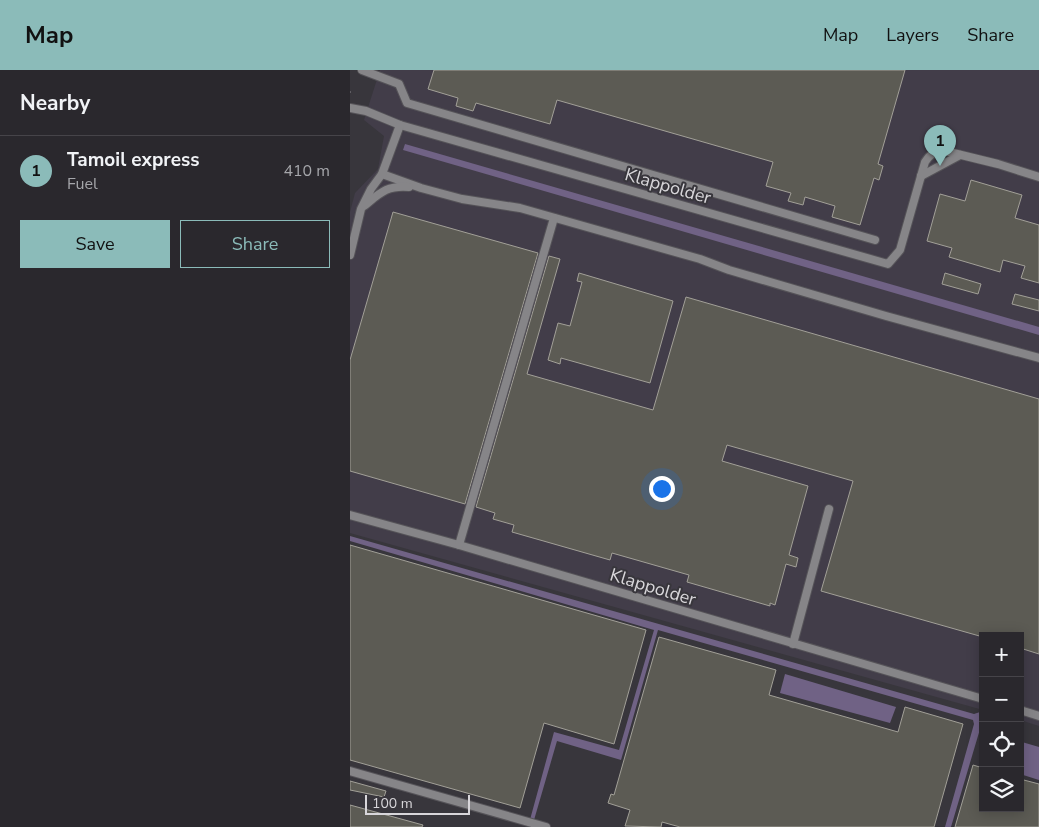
<!DOCTYPE html>
<meta charset="utf-8">
<style>
:root{--surface:#2a282d;--page:#323035;--text:#f1f3f6;--muted:#a5a6aa;--line:#464449;--accent:#8bbbb9}
body{margin:0;font-family:"Nunito Sans",sans-serif;background:var(--page);color:var(--text)}
.controls{position:absolute;right:15px;bottom:15px;display:grid;overflow:hidden;border-radius:0px;box-shadow:0 2px 12px #0003}
.controls button{width:45px;height:45px;display:grid;place-items:center;padding:0;border:0;border-bottom:1px solid var(--line);background:var(--surface);color:var(--text);font:25px sans-serif}
.scale{position:absolute;left:15px;bottom:12px;width:105px;box-sizing:border-box;padding-left:5px;border:2px solid #d8d6da;border-top:0;font-size:14px;line-height:18px;white-space:nowrap;color:#d8d6da;-webkit-text-stroke:4px #38363c;paint-order:stroke}
.you{position:absolute;left:311px;top:418px;width:18px;height:18px;margin:-12px;border:4px solid #fff;border-radius:50%;background:#1a73e8;box-shadow:0 0 0 8px #1a73e833}
.badge{display:grid;place-items:center;width:32px;height:32px;border-radius:50%;background:var(--accent);color:#111;font-size:16px;font-weight:700}
.pin{position:absolute;translate:-50% -41px;filter:drop-shadow(0 1px 2px #0008)}
.pin::after{content:'';position:absolute;top:26px;width:18px;height:15px;background:inherit;clip-path:polygon(0 0,100% 0,50% 100%)}
.list{margin:0;padding:0;list-style:none}
h2{display:flex;justify-content:space-between;align-items:center;height:65px;margin:0;padding:0 20px;font-size:21px}
h2 small{font-size:16px;font-weight:400;color:var(--muted)}
.list li{display:grid;grid-template-columns:32px 1fr auto;gap:15px;align-items:center;box-sizing:border-box;height:70px;padding:0 20px;border-top:1px solid var(--line)}
.list b{display:block;font-size:19px;white-space:nowrap}
.list p{margin:0;font-size:16px;white-space:nowrap;color:var(--muted)}
.list em{font-size:16px;font-style:normal;color:var(--muted)}
.actions{display:flex;gap:10px;padding:15px 20px}
.actions a{flex:1;padding:11px 0;border:1px solid var(--accent);border-radius:0px;text-align:center;font-size:18px;color:var(--accent)}
.actions .main{background:var(--accent);color:#111}
.icon{flex:none;width:28px;height:28px;fill:none;stroke:currentColor;stroke-width:2;stroke-linecap:round;stroke-linejoin:round}
.map{position:relative;flex:none;width:689px;height:757px;overflow:hidden}
header{display:flex;align-items:center;gap:30px;box-sizing:border-box;height:70px;padding:0 25px;background:var(--accent);color:#111}
header strong{font-size:24px}
nav{display:flex;gap:28px;margin-inline-start:auto;font-size:18px}
main{display:flex}
aside{flex:1;background:var(--surface)}
.map>svg:first-child{display:block}
.built{fill:#423d49}
.water{fill:#706285}
.building{fill:#5c5b54;stroke:#a2a098}
.lines{fill:none;stroke-linecap:round;stroke-linejoin:round}
.minor-casing{stroke:#555358;stroke-width:10}
.path{stroke:#858388;stroke-width:1;stroke-dasharray:5 2.5;stroke-linecap:butt}
.minor{stroke:#868588;stroke-width:8}
.labels{text-anchor:middle;dominant-baseline:central;stroke-width:4;stroke-linejoin:round;paint-order:stroke}
.street-label{font-size:18px;fill:#d8d6da;stroke:#38363c}
</style>
<header>
<strong>Map</strong>
<nav><a>Map</a><a>Layers</a><a>Share</a></nav>
</header>
<main>
<aside>
<h2>Nearby<small></small></h2>
<ul class="list">
<li><span class="badge">1</span><div><b>Tamoil express</b><p>Fuel</p></div><em>410 m</em></li>
</ul>
<div class="actions"><a class="main">Save</a><a>Share</a></div>
</aside>
<div class="map">
<svg width="689" height="757" viewBox="0 0 689 757">
<rect width="100%" height="100%" fill="#38363c"/>
<polygon class="built" points="30,0 689,0 689,656 670,650 670,566 633,566 633,640 0,463 0,142 5,123 28,99 34,66 14,50"/>
<g class="water">
<polygon points="55,74 689,257 689,265 53,80"/>
<polygon points="0,466 624,644 633,641 633,649 601,757 595,757 624,654 623,650 308,560 271,690 207,671 182,757 178,757 204,662 269,680 304,560 0,471"/>
<polygon points="435,604 546,637 540,653 430,623"/>
<polygon points="672,672 689,677 689,710 670,704 670,679"/>
</g>
<g class="building">
<polygon points="84,0 555,0 528,94 533,96 529,110 524,108 510,155 482,147 485,136 455,127 453,135 438,131 441,123 416,116 423,92 207,30 200,54 126,33 123,41 106,36 108,28 78,19"/>
<polygon points="621,110 672,125 665,148 689,155 689,213 671,208 675,196 653,190 650,202 599,187 602,178 577,171 590,124 615,131"/>
<polygon points="43,142 188,183 115,434 0,401 0,290"/>
<polygon points="199,186 210,189 177,304 303,340 336,227 689,329 689,584 670,578 670,566 633,566 633,567 471,521 503,411 377,375 372,391 458,416 439,485 448,488 446,497 436,494 425,535 420,533 420,536 337,512 339,505 262,483 260,490 162,462 164,455 143,449 145,443 126,437"/>
<polygon points="229,203 323,231 300,313 211,288 210,294 198,290 208,253 220,256 232,212 227,211"/>
<polygon points="595,203 631,214 628,224 592,214"/>
<polygon points="665,224 689,230 689,241 662,234"/>
<polygon points="0,475 296,560 264,674 194,653 170,738 0,690"/>
<polygon points="309,567 426,600 419,625 548,662 555,637 613,654 584,757 330,757 312,752 311,757 275,756 280,740 258,733 261,724 264,725"/>
<polygon points="623,695 633,698 633,738 670,738 670,709 689,714 689,757 605,757"/>
<polygon points="0,711 36,721 34,727 0,720"/>
<polygon points="0,735 73,755 72,757 0,757"/>
</g>
<g class="lines">
<g class="minor-casing">
<g id="minor">
<polyline points="12,0 49,14 57,33 525,170"/>
<path d="M 0,38 L 16,41 L 50,55 L 205,99 L 538,194 L 550,180 L 575,92 C 580,84 586,80 595,81 L 648,94 L 689,107"/>
<polyline points="32,104 71,118 112,129 170,138 350,189 379,200 536,246 689,288"/>
<polyline points="571,106 610,85"/>
<path d="M 14,136 C 30,123 37,115 59,117"/>
<polyline points="0,185 11,139 21,119 32,104 50,55"/>
<polyline points="0,445 109,475 633,629"/>
<polyline points="109,475 204,148"/>
<polyline points="443,574 479,439"/>
<polyline points="670,640 689,646"/>
<polyline points="0,701 196,757"/>
</g>
</g>
<polyline class="path" points="0,22 1,22"/>
<use href="#minor" class="minor"/>
</g>
<g class="labels">
<g class="street-label">
<text transform="translate(318 116) rotate(16)">Klappolder</text>
<text transform="translate(303 517) rotate(17)">Klappolder</text>
</g>
</g>
</svg>
<div class="controls">
<button>+</button>
<button>−</button>
<button><svg class="icon" aria-label="locate" viewBox="0 0 24 24"><circle cx="12" cy="12" r="6"/><path d="M12 2v4M12 18v4M2 12h4M18 12h4"/></svg></button>
<button><svg class="icon" aria-label="layers" viewBox="0 0 24 24"><path d="M12 4l9 5-9 5-9-5zM3 14l9 5 9-5"/></svg></button>
</div>
<div class="scale">100 m</div>
<div class="you"></div>
<div class="pin badge" style="left:590px;top:96px">1</div>
</div>
</main>
